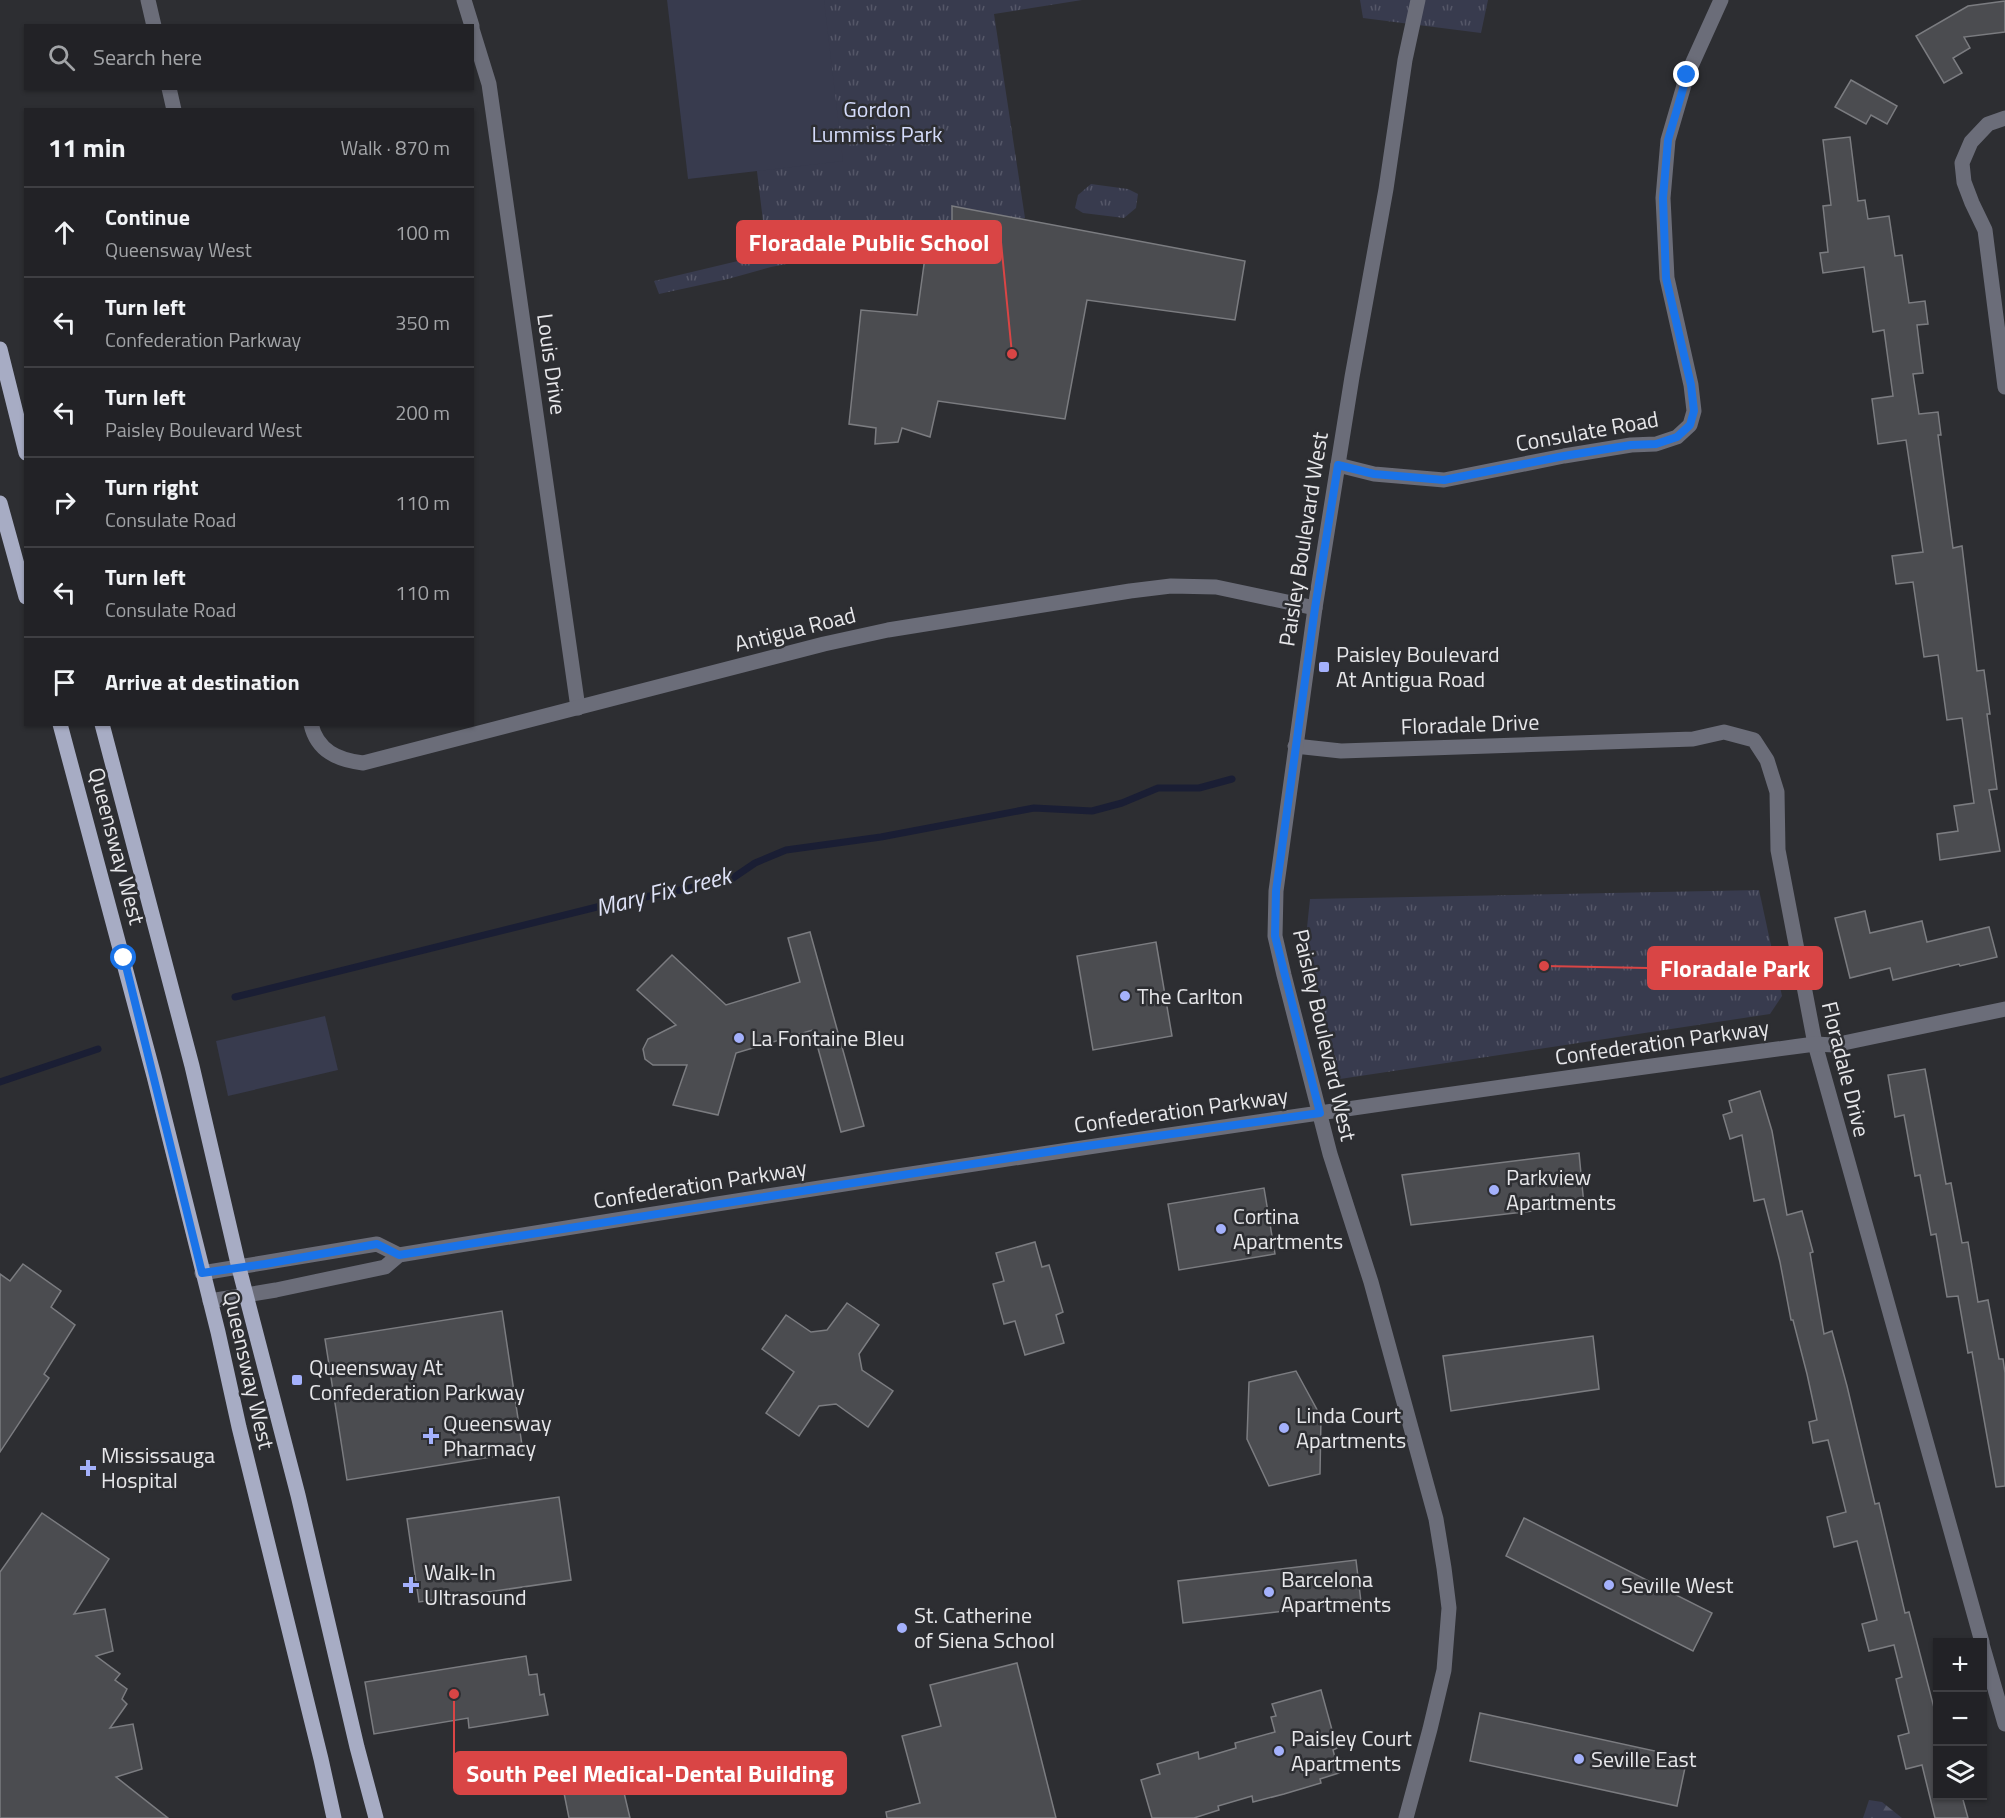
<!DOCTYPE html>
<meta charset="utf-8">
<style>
:root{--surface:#222226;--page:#2e2f32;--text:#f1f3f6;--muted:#a2a4a7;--line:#3f3f43}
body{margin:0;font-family:"Titillium Web",sans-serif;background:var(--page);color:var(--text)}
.controls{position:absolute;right:18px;bottom:18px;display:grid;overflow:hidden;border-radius:0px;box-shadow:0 2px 4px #0004}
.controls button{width:54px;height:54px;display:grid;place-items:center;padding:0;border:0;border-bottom:2px solid var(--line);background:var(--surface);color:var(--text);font:30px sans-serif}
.stop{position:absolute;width:18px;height:18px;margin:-14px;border:4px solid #1a73e8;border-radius:50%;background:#fff}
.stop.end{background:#1a73e8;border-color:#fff;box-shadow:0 2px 6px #0008}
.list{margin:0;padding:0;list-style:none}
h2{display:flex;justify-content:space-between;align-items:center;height:78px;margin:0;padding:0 24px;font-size:26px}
h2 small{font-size:20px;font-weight:400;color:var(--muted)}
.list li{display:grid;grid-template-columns:39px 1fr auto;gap:18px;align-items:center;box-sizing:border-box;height:90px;padding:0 24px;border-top:2px solid var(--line)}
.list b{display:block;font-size:22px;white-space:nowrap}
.list p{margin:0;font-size:20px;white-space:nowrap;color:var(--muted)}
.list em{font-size:20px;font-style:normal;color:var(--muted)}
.icon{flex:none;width:33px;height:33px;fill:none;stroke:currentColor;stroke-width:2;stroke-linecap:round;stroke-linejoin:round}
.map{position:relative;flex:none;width:2005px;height:1818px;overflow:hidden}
.search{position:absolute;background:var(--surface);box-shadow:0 2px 4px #0004;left:24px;top:24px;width:450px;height:66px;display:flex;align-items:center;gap:15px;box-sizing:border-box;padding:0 21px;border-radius:0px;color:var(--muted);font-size:22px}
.panel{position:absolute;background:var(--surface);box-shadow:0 2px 4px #0004;left:24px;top:108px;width:450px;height:618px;border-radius:0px}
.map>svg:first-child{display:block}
.forest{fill:url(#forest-firs)}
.park{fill:url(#park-tufts)}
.pitch{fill:#383b4e}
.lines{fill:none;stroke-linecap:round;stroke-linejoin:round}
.stream{stroke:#1a1e34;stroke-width:7}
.building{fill:#4b4c50;stroke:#7b7c80;stroke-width:1.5}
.minor{stroke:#6b6d79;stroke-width:15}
.major{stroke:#a7acc4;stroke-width:15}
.route{stroke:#1a73e8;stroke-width:8}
.poi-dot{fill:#a4b1fc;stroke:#2d2e32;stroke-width:2}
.labels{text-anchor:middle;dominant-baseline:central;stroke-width:5;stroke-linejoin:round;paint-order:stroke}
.park-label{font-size:22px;fill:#d5dcfb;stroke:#2d2e32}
.street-label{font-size:22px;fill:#e7e7ea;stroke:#2d2e32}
.poi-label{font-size:22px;fill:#e7e7ea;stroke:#2d2e32;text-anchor:start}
.water-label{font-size:24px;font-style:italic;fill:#dfe3f8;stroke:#2d2e32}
.leader{fill:none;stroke:#d94545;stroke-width:2}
.callout-dot{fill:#d94545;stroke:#2d2e32;stroke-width:2}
.callout{fill:#d94545;stroke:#d94545;stroke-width:2}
.callout-label{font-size:24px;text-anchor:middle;font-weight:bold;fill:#fff}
</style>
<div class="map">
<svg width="2005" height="1818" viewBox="0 0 2005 1818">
<defs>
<pattern id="forest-firs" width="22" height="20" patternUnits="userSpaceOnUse" patternTransform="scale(1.5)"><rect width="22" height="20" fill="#383b4e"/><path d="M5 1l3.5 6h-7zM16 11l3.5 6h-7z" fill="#555768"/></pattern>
<pattern id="park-tufts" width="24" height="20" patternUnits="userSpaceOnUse" patternTransform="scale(1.5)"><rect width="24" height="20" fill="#383b4e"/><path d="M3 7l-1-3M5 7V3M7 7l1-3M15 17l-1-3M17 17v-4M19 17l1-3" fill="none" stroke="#555768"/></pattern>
</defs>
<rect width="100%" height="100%" fill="#2d2e32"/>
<polygon class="forest" points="1869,1800 1882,1802 1902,1818 1863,1818"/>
<g class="park">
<polygon points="723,0 1082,0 994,14 1025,218 771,267 728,279 659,294 654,281 767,254 751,122"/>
<polygon points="1360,0 1488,0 1481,33 1363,18"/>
<polygon points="1091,184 1128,189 1138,194 1136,208 1124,218 1083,213 1075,208 1078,195"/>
<polygon points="1759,890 1782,996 1770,1014 1340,1079 1306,937 1310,899"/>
</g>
<g class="pitch">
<polygon points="667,0 824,0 843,161 688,179"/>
<polygon points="325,1016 338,1070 228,1096 216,1041"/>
</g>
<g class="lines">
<g class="stream">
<polyline points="235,997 605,905 730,880 755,863 786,850 881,837 1034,808 1092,811 1122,803 1158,788 1199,788 1232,779"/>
<polyline points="0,1082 98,1049"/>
</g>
</g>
<g class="building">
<polygon points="2005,1 2005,32 1964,37 1970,48 1953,58 1962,73 1944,83 1916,36 1968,6"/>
<polygon points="1851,80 1897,106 1887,124 1871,115 1866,124 1835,107"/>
<polygon points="1850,137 1858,201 1865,200 1868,219 1889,216 1895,256 1902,255 1909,303 1925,301 1928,324 1917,325 1923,373 1913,374 1919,414 1938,412 1941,435 1938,435 1953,548 1962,546 1977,671 1984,670 1990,714 1987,714 1997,789 1989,790 2000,851 1940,860 1937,834 1958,831 1954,806 1974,803 1962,718 1947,720 1938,655 1924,657 1913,582 1896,584 1892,556 1923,552 1906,440 1878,444 1872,399 1893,396 1884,330 1873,332 1864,267 1823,273 1820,253 1828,252 1823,206 1831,205 1823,140"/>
<polygon points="952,206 1245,261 1235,320 1087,300 1065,419 938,401 930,437 902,428 898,442 875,444 876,428 849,424 861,310 917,315 930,221 952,224"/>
<polygon points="1865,911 1870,933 1922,921 1927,942 1989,927 1997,957 1960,966 1959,964 1893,980 1890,968 1850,978 1835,918"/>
<polygon points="810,932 864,1126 841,1132 813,1030 736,1053 718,1115 673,1105 687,1065 653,1065 645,1059 643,1049 648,1039 676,1025 637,990 672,955 726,1005 800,982 788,938"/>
<polygon points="1156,942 1172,1036 1093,1050 1077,956"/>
<polygon points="1925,1069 1946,1184 1951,1183 1962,1243 1968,1242 1978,1302 1988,1300 1999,1359 2003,1359 2005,1373 2005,1486 1996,1487 1972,1352 1968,1353 1958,1296 1947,1297 1936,1234 1931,1235 1920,1175 1915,1176 1904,1115 1895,1117 1888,1075"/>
<polygon points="1760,1091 1772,1131 1787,1215 1802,1211 1813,1252 1810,1253 1824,1334 1832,1331 1847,1386 1875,1504 1879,1503 1905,1613 1909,1612 1938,1723 1938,1796 1962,1796 1968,1818 1935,1818 1922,1765 1906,1769 1898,1736 1909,1733 1896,1679 1902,1677 1894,1645 1869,1651 1862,1624 1877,1620 1857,1541 1834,1547 1827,1517 1846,1512 1828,1440 1813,1443 1809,1422 1817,1420 1807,1374 1793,1320 1791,1320 1780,1262 1764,1199 1754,1201 1742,1135 1730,1139 1723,1115 1732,1112 1729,1101"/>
<polygon points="1579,1153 1584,1205 1411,1225 1402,1175"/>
<polygon points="1264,1188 1275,1254 1179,1270 1168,1204"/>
<polygon points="1035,1242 1042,1267 1049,1265 1063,1312 1056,1315 1064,1343 1025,1355 1015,1321 1004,1324 993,1284 1004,1281 996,1253"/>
<polygon points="23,1264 61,1291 51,1307 75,1325 44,1374 49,1378 0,1452 0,1274 10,1281"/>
<polygon points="847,1303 879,1325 859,1354 862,1370 893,1391 868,1427 836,1404 819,1406 799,1436 766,1413 794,1372 762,1349 786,1315 811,1332 827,1330"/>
<polygon points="502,1311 523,1452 347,1480 325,1339"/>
<polygon points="1593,1336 1599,1389 1451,1411 1443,1356"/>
<polygon points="1296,1371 1321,1417 1320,1474 1269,1486 1247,1439 1249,1382"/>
<polygon points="559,1497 571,1580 419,1602 407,1519"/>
<polygon points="42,1513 109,1559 74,1614 105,1609 113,1651 96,1656 120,1674 115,1680 127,1689 122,1699 127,1704 110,1728 133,1724 142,1769 116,1777 168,1818 0,1818 0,1572"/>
<polygon points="1524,1518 1712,1613 1693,1651 1506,1556"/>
<polygon points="1356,1560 1361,1602 1183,1623 1178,1581"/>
<polygon points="526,1656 529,1675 537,1674 540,1695 544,1694 548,1715 469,1728 468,1718 374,1734 365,1682"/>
<polygon points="1017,1663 1056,1818 887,1818 886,1812 920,1803 902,1736 941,1726 930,1685"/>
<polygon points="1321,1690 1337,1748 1333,1750 1339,1773 1320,1779 1321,1783 1284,1794 1253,1802 1252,1796 1218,1806 1219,1810 1194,1818 1152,1818 1141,1780 1160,1774 1157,1764 1198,1752 1199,1759 1236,1748 1235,1743 1275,1732 1271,1717 1276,1716 1272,1704"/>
<polygon points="1480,1713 1687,1758 1677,1806 1470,1761"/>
<polygon points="621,1780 630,1818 569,1818 564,1793"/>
</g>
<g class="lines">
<g class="minor">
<polyline points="148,0 154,26"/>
<polyline points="464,0 472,26"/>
<polyline points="472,29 489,84 578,708"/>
<polyline points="169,88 174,110"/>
<polyline points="2005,118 1988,124 1971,142 1962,163 1964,182 1972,203 1985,230 2005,387"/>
<polyline points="1338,465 1374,474 1444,480 1564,456 1631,445 1656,444 1677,437 1690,425 1694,411 1691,385 1667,278 1663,198 1668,140 1687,75 1721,0"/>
<path d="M 311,724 C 317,751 338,760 363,763 L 824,644 L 888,630 L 1130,591 L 1171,586 L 1216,587 L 1315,608"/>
<polyline points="1295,746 1341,751 1693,739 1724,732 1754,740 1767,760 1777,792 1778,850 1815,1044 1982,1642"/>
<polyline points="202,1273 377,1244 399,1255"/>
<path d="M 210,1301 L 276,1290 L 385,1267 L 399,1255 C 870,1178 1342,1107 1815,1044 L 1834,1045 L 2005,1009"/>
<polyline points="1982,1644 2005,1724"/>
<polyline points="1406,1818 1430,1729 1444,1670 1449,1608 1444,1568 1436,1519 1371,1282 1330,1154 1284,975 1275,936 1276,891 1315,608 1352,377 1386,189 1405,60 1418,0"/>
</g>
<g class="major">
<polyline points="0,349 26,453"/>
<polyline points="0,503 26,597"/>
<polyline points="60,724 154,1076 218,1332 239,1427 321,1759 334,1818"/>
<polyline points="102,724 192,1066 239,1268 298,1495 357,1747 376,1818"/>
</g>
</g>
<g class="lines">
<polyline class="route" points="124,958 202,1273 265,1264 377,1244 399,1255 1073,1148 1320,1113 1275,936 1276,891 1315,608 1338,465 1374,474 1444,480 1564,456 1631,445 1656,444 1677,437 1690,425 1694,411 1691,385 1666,278 1663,198 1668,140 1687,75"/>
</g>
<g class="poi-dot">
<rect x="1318" y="661" width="12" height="12" rx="3"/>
<circle cx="1125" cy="996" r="6"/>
<circle cx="739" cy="1038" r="6"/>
<circle cx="1494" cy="1190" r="6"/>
<circle cx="1221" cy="1229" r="6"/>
<rect x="291" y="1374" width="12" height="12" rx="3"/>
<circle cx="1284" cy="1428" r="6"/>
<path d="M428 1427h6v6h6v6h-6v6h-6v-6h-6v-6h6z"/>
<path d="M85 1459h6v6h6v6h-6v6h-6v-6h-6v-6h6z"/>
<path d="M408 1576h6v6h6v6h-6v6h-6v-6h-6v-6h6z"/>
<circle cx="1609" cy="1585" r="6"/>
<circle cx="1269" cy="1592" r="6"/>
<circle cx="902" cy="1628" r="6"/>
<circle cx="1279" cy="1751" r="6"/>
<circle cx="1579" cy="1759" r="6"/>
</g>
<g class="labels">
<g class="park-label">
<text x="877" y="109">Gordon<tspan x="877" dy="25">Lummiss Park</tspan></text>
</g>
<g class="street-label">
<text transform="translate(552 364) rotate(82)">Louis Drive</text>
<text transform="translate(1587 431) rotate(-10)">Consulate Road</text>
<text transform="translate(1303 539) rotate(-81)">Paisley Boulevard West</text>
<text transform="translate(795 629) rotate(-14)">Antigua Road</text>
<text transform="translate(1470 724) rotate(-2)">Floradale Drive</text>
<text transform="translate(117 846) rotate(75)">Queensway West</text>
<text transform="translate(1325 1035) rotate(77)">Paisley Boulevard West</text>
<text transform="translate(1662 1042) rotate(-8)">Confederation Parkway</text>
<text transform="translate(1846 1069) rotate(76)">Floradale Drive</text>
<text transform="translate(1181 1110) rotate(-8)">Confederation Parkway</text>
<text transform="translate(700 1184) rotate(-9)">Confederation Parkway</text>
<text transform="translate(249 1370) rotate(77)">Queensway West</text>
</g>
<g class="poi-label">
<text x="1336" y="654">Paisley Boulevard<tspan x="1336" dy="25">At Antigua Road</tspan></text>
<text x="1137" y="996">The Carlton</text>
<text x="751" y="1038">La Fontaine Bleu</text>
<text x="1506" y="1177">Parkview<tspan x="1506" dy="25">Apartments</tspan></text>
<text x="1233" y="1216">Cortina<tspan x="1233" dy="25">Apartments</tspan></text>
<text x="309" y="1367">Queensway At<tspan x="309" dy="25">Confederation Parkway</tspan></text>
<text x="1296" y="1415">Linda Court<tspan x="1296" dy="25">Apartments</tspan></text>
<text x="443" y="1423">Queensway<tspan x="443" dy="25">Pharmacy</tspan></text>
<text x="101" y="1455">Mississauga<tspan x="101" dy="25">Hospital</tspan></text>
<text x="424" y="1572">Walk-In<tspan x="424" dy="25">Ultrasound</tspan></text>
<text x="1281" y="1579">Barcelona<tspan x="1281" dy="25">Apartments</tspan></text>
<text x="1621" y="1585">Seville West</text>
<text x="914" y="1615">St. Catherine<tspan x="914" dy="25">of Siena School</tspan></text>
<text x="1291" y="1738">Paisley Court<tspan x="1291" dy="25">Apartments</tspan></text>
<text x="1591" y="1759">Seville East</text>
</g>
<g class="water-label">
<text transform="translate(663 891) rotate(-14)">Mary Fix Creek</text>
</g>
</g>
<path class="leader" d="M1012 354L1001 242M1544 966L1648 968M454 1694L454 1773"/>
<g class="callout-dot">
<circle cx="1012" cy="354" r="6"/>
<circle cx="1544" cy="966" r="6"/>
<circle cx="454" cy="1694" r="6"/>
</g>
<g class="callout">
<rect x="737" y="221" width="264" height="42" rx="6"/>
<rect x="1648" y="947" width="174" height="42" rx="6"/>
<rect x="454" y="1752" width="392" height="42" rx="6"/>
</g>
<g class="callout-label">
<text x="869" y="251">Floradale Public School</text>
<text x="1735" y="977">Floradale Park</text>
<text x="650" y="1782">South Peel Medical-Dental Building</text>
</g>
</svg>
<div class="controls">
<button>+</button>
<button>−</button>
<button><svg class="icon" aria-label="layers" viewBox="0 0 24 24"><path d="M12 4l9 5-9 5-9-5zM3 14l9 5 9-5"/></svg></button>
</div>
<div class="stop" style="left:124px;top:958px"></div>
<div class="stop end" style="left:1687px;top:75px"></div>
<div class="search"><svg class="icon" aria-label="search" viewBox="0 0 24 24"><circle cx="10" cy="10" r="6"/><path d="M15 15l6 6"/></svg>Search here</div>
<section class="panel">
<h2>11 min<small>Walk · 870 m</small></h2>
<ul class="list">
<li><svg class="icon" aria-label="ahead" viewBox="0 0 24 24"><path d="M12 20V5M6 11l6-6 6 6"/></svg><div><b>Continue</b><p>Queensway West</p></div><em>100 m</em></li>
<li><svg class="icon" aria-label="left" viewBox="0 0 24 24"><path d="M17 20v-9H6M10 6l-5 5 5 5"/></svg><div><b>Turn left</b><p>Confederation Parkway</p></div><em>350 m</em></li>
<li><svg class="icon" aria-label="left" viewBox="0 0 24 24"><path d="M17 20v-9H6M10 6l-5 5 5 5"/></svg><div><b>Turn left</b><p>Paisley Boulevard West</p></div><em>200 m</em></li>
<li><svg class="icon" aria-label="right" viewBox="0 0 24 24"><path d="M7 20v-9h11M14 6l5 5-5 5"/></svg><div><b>Turn right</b><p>Consulate Road</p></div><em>110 m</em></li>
<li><svg class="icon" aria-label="left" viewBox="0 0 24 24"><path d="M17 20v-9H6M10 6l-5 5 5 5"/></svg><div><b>Turn left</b><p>Consulate Road</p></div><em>110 m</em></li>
<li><svg class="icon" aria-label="arrive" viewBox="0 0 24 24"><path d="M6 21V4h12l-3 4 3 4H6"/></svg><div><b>Arrive at destination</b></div></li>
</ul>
</section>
</div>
